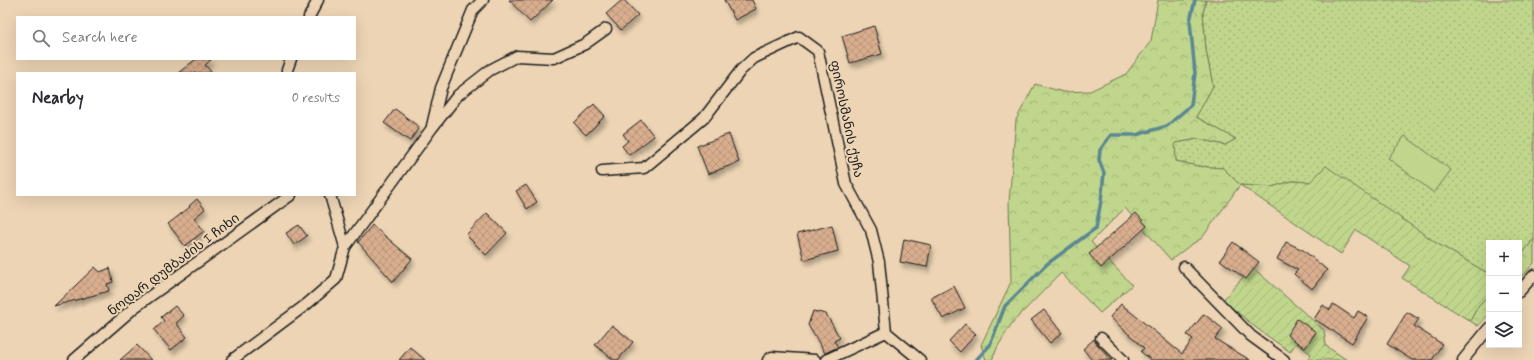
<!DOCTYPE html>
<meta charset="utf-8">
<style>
:root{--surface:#fff;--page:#f2f2f3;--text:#2b2b33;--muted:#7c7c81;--line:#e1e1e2}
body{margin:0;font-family:Mynerve,"Noto Sans Georgian",sans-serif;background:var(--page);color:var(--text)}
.controls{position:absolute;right:12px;bottom:12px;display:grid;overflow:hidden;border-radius:0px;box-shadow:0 4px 16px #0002}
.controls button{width:36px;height:36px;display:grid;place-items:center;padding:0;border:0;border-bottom:1px solid var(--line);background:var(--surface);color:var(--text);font:20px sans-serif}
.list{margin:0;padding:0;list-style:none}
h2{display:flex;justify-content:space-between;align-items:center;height:52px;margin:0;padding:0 16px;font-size:17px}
h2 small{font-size:13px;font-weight:400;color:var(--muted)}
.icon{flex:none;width:22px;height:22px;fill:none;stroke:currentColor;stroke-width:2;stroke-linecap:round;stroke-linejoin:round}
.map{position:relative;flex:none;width:1534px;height:360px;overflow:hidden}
.search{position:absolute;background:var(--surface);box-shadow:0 4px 16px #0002;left:16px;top:16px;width:340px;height:44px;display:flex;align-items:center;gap:10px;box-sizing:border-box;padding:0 14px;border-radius:0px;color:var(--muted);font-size:15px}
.panel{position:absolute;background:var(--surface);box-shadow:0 4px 16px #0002;left:16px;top:72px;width:340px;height:124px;border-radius:0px}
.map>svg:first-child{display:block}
.grass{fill:url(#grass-dots);stroke:#6e7954}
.forest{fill:url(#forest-crowns);stroke:#6e7954}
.park{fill:#c0d68c;stroke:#6e7954}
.garden{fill:url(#garden-furrows);stroke:#6e7954}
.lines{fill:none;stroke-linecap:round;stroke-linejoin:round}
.stream{stroke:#5a8793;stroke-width:3.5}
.building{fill:url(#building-cross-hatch);stroke:#1c1c1c;filter:url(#shadow)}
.street-casing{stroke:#1c1c1c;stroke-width:13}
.street{stroke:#ecd4b4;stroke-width:10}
.labels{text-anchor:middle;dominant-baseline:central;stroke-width:4;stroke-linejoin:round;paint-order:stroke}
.street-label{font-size:13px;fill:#1c1c1c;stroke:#ecd4b4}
</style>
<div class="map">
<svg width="1534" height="360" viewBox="0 0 1534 360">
<defs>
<pattern id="grass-dots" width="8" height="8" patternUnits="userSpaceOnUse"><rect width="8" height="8" fill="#c0d68c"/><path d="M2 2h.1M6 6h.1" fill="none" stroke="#a4b778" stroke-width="1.8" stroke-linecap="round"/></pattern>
<pattern id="forest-crowns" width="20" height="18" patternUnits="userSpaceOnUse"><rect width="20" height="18" fill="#c0d68c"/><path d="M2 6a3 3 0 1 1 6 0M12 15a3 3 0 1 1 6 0" fill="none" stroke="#a4b778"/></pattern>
<pattern id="garden-furrows" width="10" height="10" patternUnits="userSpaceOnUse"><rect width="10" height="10" fill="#c0d68c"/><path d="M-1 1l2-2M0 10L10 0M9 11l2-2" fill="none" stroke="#a4b778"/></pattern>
<pattern id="building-cross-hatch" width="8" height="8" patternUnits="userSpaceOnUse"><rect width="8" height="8" fill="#d8ae8e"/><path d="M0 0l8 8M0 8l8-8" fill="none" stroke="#b9957a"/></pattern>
<filter id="shadow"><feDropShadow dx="2.5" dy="4.5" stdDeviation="2" flood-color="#0004"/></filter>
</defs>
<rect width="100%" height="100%" fill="#ecd4b4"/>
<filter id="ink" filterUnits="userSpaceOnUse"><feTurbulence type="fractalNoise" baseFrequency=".025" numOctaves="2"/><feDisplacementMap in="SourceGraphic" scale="8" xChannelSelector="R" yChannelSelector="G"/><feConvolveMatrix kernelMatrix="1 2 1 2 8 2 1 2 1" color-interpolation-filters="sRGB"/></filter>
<g filter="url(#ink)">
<polygon class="grass" points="1206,0 1534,0 1534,239 1519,258 1519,243 1489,243 1489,274 1438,244 1310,182 1292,181 1272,187 1240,185 1223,168 1197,166 1176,161 1174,143 1198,139 1225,145 1236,139 1196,117 1213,86 1206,50 1203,13"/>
<g class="forest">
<polygon points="1158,0 1206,0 1203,13 1206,50 1213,86 1196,117 1236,139 1225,145 1198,139 1175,143 1176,161 1197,166 1223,168 1240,185 1202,238 1189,246 1171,260 1125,208 1091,242 1132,285 1100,313 1061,273 1012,323 998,346 992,360 986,360 981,345 1011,282 1009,202 1016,120 1035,84 1063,92 1090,91 1126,74 1151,41"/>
<polygon points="1534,239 1534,263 1519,280 1519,258"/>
<polygon points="1489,294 1489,314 1478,326 1470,321 1478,306"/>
</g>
<polygon class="park" points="1405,136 1451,170 1434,193 1388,158"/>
<g class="garden">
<polygon points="1326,166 1438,244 1489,274 1489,294 1478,306 1470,321 1402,278 1410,266 1356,230 1341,254 1240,185 1272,187 1292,181 1310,182"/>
<polygon points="1252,267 1324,330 1326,346 1347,360 1308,360 1311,354 1296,343 1290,352 1255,327 1223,300"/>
</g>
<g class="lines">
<polyline class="stream" points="976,360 990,345 1005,306 1047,264 1096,228 1101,201 1104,173 1099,160 1100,150 1111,135 1136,135 1167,126 1191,105 1195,73 1190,21 1195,0"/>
</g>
<g class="building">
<polygon points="509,0 553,0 530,22"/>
<polygon points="622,0 624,0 638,15 621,30 606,14"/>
<polygon points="724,0 752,0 756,9 735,20"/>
<polygon points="874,26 882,54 850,63 842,36"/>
<polygon points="196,59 212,59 205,65 212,73 178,73"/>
<polygon points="594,104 605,116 586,135 574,123"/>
<polygon points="395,109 419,127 410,141 384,123"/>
<polygon points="641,120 654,136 629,155 622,146 628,141 623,134"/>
<polygon points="729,134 739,162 708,174 697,146"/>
<polygon points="526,185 537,202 527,209 516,191"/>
<polygon points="197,199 205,209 194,218 204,231 185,246 168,224 190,207 189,206"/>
<polygon points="487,213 507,233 486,255 466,235"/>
<polygon points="1136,213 1147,226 1101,268 1089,254"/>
<polygon points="299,225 307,236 294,245 286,233"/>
<polygon points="372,225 412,259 393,282 358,242"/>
<polygon points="832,225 838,251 804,260 797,234"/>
<polygon points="904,239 931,245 927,267 900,262"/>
<polygon points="1233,242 1259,262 1246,279 1220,260"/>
<polygon points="1286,242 1303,250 1327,270 1312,289 1294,274 1298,270 1277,259"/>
<polygon points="95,267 100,272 110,268 113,282 107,284 109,291 54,306"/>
<polygon points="954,286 965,308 943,319 931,298"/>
<polygon points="1121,304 1182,354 1193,339 1187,335 1204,314 1223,329 1215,339 1250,360 1151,360 1141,352 1144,348 1110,317"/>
<polygon points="1333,304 1354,318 1358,311 1368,317 1352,343 1314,319 1323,305 1330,310"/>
<polygon points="175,306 184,316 176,323 187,337 171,350 154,330 164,321 161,317"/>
<polygon points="1044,310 1062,333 1050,343 1031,320"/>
<polygon points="813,311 826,314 840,338 834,341 838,347 825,353 808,325"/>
<polygon points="1407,312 1419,319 1414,326 1442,344 1432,360 1412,360 1387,344"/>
<polygon points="1297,319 1316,332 1305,348 1287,335"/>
<polygon points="965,324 976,334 960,352 949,341"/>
<polygon points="612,325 633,342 618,360 614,360 595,345"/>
<polygon points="1094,339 1096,343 1112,360 1092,360 1083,349"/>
<polygon points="137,345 151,360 120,360"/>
<polygon points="410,347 425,360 399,360"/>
</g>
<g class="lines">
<g class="street-casing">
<g id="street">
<polyline points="309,17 318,0"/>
<polyline points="287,73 287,70 291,59"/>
<polyline points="432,126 441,88 473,10 483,0"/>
<polyline points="602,171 644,168 704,118 741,70 754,58 799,37 818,51 846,184 871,230 879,262 886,332 920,360"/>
<polyline points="345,247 432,128 458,95 490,70 517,56 554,58 585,44 606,29"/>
<polyline points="1184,267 1251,336 1284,360"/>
<polyline points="1519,292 1534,275"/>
<polyline points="1101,338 1123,360"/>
<polyline points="74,360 135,307 291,195"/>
<polyline points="232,360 307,304 336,279 345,247 330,195"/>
<polyline points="768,360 772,357 815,360"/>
<polyline points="826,360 886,332"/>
<polyline points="1463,360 1489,328"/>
</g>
</g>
<use href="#street" class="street"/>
</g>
</g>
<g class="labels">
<g class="street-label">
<text transform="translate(846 119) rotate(78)">ფიროსმანის ქუჩა</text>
<text transform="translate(174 265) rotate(-37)">ნოდარ დუმბაძის I ჩიხი</text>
</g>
</g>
</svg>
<div class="controls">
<button>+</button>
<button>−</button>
<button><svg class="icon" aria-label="layers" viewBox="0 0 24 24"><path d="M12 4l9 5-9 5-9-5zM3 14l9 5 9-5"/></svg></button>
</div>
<div class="search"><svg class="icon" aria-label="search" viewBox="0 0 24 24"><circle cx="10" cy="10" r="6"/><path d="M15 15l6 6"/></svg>Search here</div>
<section class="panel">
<h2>Nearby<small>0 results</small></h2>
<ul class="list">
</ul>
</section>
</div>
